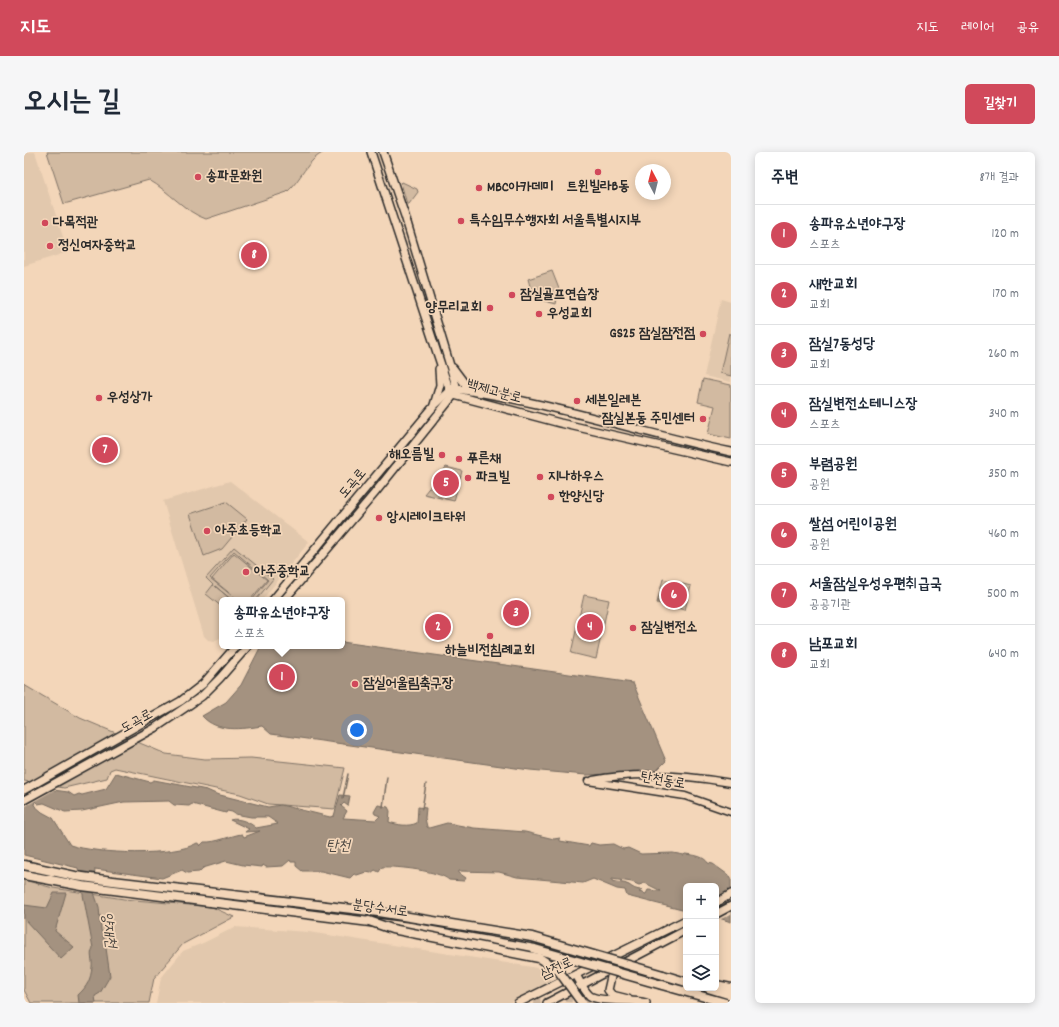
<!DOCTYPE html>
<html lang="ko">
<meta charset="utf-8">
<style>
:root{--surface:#fff;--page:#f6f6f7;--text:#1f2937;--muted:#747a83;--line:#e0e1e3;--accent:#d1495b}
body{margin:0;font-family:Dekko,"Poor Story",sans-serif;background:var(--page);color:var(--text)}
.controls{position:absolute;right:12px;bottom:12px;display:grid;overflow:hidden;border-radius:6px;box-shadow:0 2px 10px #0003}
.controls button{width:36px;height:36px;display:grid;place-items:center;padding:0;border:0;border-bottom:1px solid var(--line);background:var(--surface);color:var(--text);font:20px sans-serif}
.compass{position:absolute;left:611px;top:12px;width:36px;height:36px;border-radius:50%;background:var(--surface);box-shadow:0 2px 10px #0003;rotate:353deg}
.you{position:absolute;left:333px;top:578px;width:14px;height:14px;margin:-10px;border:3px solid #fff;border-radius:50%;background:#1a73e8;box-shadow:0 0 0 6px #1a73e833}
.badge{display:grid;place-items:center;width:26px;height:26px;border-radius:50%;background:var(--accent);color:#fff;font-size:13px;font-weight:700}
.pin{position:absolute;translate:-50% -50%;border:2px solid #fff;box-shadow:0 1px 4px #0006}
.popup{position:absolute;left:195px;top:445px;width:126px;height:52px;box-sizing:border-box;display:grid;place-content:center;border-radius:6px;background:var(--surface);filter:drop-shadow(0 1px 3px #0005);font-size:13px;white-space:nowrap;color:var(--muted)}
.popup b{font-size:15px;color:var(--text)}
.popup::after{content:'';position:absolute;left:50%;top:100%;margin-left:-8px;border:8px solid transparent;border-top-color:var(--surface)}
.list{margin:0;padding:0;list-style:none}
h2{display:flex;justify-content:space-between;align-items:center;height:52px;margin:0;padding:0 16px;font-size:17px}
h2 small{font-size:13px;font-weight:400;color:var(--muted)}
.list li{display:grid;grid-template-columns:26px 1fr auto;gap:12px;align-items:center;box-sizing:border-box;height:60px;padding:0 16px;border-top:1px solid var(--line)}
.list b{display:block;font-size:15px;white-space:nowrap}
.list p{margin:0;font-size:13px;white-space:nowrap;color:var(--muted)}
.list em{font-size:13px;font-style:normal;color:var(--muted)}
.icon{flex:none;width:22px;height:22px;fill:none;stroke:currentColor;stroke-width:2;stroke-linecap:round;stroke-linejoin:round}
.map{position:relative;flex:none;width:707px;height:851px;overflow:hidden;border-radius:6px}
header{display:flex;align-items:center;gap:24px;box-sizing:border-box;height:56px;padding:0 20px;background:var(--accent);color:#fff}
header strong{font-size:19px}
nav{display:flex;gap:22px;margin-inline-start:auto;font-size:14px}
.intro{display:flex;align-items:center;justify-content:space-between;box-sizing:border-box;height:96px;padding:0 24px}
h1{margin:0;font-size:28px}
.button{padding:10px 18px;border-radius:6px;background:var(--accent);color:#fff;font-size:14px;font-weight:700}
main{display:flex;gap:24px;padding:0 24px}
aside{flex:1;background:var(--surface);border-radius:6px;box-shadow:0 2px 10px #0003}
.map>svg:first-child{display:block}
.built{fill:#e2c8ad}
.green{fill:#d2baa1;stroke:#7e7266}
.water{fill:#a49280;stroke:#74695e;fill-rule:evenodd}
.pier{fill:#f3d6b9}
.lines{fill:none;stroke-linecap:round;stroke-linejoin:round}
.stream{stroke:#74695e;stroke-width:1.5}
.major-tunnel{stroke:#cbb49d;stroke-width:7;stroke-dasharray:7 3.5;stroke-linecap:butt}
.minor-casing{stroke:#2b2b2b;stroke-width:9}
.major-casing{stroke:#2b2b2b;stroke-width:10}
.highway-casing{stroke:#2b2b2b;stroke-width:11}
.minor{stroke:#f3d6b9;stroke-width:6}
.major{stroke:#f3d6b9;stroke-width:7}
.highway{stroke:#f3d6b9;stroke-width:8}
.highway-bridge-casing{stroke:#2b2b2b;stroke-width:11;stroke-linecap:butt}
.highway-bridge{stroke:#f3d6b9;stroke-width:8}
.poi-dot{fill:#d1495b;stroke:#f3d6b9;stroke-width:1.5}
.labels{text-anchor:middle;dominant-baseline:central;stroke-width:3.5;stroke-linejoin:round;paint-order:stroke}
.poi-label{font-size:14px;font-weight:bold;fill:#2b2b2b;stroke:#f3d6b9;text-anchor:start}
.street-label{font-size:14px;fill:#2b2b2b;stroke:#f3d6b9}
.water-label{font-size:15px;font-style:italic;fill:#494540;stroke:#f3d6b9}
</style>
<header>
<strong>지도</strong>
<nav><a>지도</a><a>레이어</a><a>공유</a></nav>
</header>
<div class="intro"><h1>오시는 길</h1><a class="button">길찾기</a></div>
<main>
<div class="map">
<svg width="707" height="851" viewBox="0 0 707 851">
<rect width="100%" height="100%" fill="#f3d6b9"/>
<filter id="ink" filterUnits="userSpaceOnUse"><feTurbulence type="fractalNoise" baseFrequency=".025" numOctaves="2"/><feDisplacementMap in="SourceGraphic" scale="8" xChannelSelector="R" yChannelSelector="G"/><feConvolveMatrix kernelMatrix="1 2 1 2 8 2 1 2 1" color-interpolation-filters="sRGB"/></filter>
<g filter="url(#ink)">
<g class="built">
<polygon points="0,0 11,0 44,100 0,114"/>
<polygon points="697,147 707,150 707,230 680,224"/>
<polygon points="206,329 285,390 238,448 198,448 198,485 190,489 184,488 180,484 139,349"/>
<polygon points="211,775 285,780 502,814 518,817 528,830 485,851 132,851 137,826 159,799 179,791"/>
</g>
<g class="green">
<path d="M 23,0 L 300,0 C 283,8 277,28 263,40 L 182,67 C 161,60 145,39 125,28 L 40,52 Z"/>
<polygon points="378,30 393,37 394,40 385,52 383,52 377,31"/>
<path d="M 528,119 L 535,137 L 532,152 C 510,146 510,149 504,127 Z"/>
<polygon points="705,181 707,182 707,224 696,221"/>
<polygon points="679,227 707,233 707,287 684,282 691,254 674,250"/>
<polygon points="422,315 438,319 430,349 400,342"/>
<polygon points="202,350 223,367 198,397 180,404 166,362"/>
<polygon points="210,395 249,427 232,448 228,448 244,428 210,399 186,426 213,448 208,448 191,434 204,445 202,448 198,448 198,455 182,442 189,433 182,426"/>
<polygon points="210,401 243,428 226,448 214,448 188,427"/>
<polygon points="639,427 667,434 661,458 633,451"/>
<polygon points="560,443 585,448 572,507 547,501"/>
<polygon points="0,533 56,566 142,602 181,607 227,606 321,616 311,657 244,652 216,642 91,616 86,618 83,626 40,636 0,629"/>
<polygon points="0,728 29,736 100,747 188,755 210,765 159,792 130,826 125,851 7,851 0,838"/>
</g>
<g class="water">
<path d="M 318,490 L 609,531 L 642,609 L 631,620 L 562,623 L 506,618 L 247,582 L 238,574 C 218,577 193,581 178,564 L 202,550 L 217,533 L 237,494 L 318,494 Z"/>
<path d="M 92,621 L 126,630 L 130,628 L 183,638 L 192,642 L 244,655 L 257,653 L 306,665 L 310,664 L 316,643 L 326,644 L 324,654 L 320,651 L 317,654 L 323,659 L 319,666 L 352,668 L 356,664 L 351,662 L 350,660 L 354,653 L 364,655 L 366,659 L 365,670 C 374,673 384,675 393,671 L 394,655 L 402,656 L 401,666 L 403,675 L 405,676 L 423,671 L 450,676 L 501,680 L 530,687 L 536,686 L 536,689 L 565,694 L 567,691 L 575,693 L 589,692 L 599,697 L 604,696 L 617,702 L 649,701 L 660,703 L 661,702 C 669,703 680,704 684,711 L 689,712 L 707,725 L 707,770 L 692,765 L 692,734 L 662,734 L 662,759 L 603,744 L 601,738 L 593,737 L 569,727 L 559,731 L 493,725 L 475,720 L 435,719 L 435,721 L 442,726 L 440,729 L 425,728 C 416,719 372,714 358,715 L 355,720 L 351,718 L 347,721 L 342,720 L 333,723 L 330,722 L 326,726 L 297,719 L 278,719 L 272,714 L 272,710 L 267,710 L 266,708 L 259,714 L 242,715 L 239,713 L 238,715 L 219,713 L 202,709 L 179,716 L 175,720 L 163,721 L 158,718 L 138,726 L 71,717 L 69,738 L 75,755 L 77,778 L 81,789 L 86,824 L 76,841 L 71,844 L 72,851 L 55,851 L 54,843 C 63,835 67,827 68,815 C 69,807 65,803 69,796 L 54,716 L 0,703 L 0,634 L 44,640 L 50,644 L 55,642 L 58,643 L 82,637 ZM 11,649 L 14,652 L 20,651 L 41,660 L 58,659 L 100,650 L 145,649 L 150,653 L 165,654 L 168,652 L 202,661 L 203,659 L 208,660 L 211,662 L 227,665 L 244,665 L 254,672 L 232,676 C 227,671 215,665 206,668 L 225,677 L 221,680 L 236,679 L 220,685 L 218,682 C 208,683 192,691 180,690 L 176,694 L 176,692 L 173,691 C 151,705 73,702 46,693 L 29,666 L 18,660 L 10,653 ZM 588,727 L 608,730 L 615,733 L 621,731 L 637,739 L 624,738 L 622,742 L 615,740 L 618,738 C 612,738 609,736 605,733 C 600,730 593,731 588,729 Z"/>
<polygon points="30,741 42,741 31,779 50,795 37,807 0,767 0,753 23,756"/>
</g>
<g class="pier">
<polygon points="0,632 30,636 32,637 0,655"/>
<polygon points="707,737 707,762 695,768 692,768 692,745"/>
</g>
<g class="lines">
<g class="stream">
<polyline points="319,646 324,622"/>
<polyline points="359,655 363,625"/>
<polyline points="398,657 402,632"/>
</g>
<polyline class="major-tunnel" points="510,851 535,846 574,849"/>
<g class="minor-casing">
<g id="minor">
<path d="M 569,628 C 615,619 662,623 707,631"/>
<polyline points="564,629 661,644 707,660"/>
</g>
</g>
<g class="major-casing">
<g id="major">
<polyline points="347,0 421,225 426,239 430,243 536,271 707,310"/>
<path d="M 359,0 L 381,64 L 433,237 C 526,250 616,281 707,300"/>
<polyline points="429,216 441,232 453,238"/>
<polyline points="410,253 416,233 415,217"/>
<polyline points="249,448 410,254 429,236"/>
<polyline points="260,448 350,342 432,240"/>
<polyline points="0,638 157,549 179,532 212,494"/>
<polyline points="0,648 131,576 162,555 178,544 196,526 224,494"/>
<polyline points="692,751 707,742"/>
<polyline points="692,762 707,754"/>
<polyline points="589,816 584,838 588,843 604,847"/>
<path d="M 552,823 C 556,829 560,839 566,844 C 578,851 607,847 622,851"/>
<polyline points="494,851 662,768"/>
<polyline points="523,851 662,778"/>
</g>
</g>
<g class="highway-casing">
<g id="highway">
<polyline points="0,713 51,724 89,729 354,760 508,785"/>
<polyline points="0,723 58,734 386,775 511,797"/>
<polyline points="639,823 662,830"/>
<polyline points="638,833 702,851"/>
<polyline points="692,833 707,836"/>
<polyline points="684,836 707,843"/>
</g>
</g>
<use href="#minor" class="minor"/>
<use href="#major" class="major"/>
<use href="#highway" class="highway"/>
<g class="highway-bridge-casing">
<g id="highway-bridge">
<polyline points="345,769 368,777 515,806 534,818 558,851"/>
<polyline points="508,785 639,823"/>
<polyline points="511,797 638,833"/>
</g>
</g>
<use href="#highway-bridge" class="highway-bridge"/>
</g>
</g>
<g class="poi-dot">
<circle cx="574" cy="20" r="4"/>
<circle cx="174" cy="25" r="4"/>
<circle cx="455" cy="36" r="4"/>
<circle cx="437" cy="69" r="4"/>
<circle cx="21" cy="71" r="4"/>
<circle cx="26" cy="94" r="4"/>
<circle cx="488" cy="143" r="4"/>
<circle cx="466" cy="156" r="4"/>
<circle cx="515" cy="162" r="4"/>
<circle cx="679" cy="182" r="4"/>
<circle cx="75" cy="246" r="4"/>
<circle cx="553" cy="249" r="4"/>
<circle cx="679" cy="267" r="4"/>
<circle cx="418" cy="303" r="4"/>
<circle cx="435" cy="307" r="4"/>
<circle cx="516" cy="325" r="4"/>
<circle cx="444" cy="326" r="4"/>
<circle cx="527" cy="345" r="4"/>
<circle cx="355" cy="366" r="4"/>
<circle cx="183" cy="379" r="4"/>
<circle cx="222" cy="420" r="4"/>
<circle cx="609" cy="476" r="4"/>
<circle cx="466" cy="484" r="4"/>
<circle cx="331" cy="532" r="4"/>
</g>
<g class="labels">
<g class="poi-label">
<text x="182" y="25">송파문화원</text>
<text x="574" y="35" text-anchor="middle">트윈빌라B동</text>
<text x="463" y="36">MBC아카데미</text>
<text x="445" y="69">특수임무수행자회 서울특별시지부</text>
<text x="29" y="71">다목적관</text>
<text x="34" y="94">정신여자중학교</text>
<text x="496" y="143">잠실골프연습장</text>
<text x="458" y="156" text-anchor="end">양무리교회</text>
<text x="523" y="162">우성교회</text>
<text x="671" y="182" text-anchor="end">GS25 잠실잠전점</text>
<text x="83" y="246">우성상가</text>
<text x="561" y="249">세븐일레븐</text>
<text x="671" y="267" text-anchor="end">잠실본동 주민센터</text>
<text x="410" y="303" text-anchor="end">해오름빌</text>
<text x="443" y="307">푸른채</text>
<text x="524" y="325">지나하우스</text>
<text x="452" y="326">파크빌</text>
<text x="535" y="345">한양신당</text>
<text x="363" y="366">앙시레이크타워</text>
<text x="191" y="379">아주초등학교</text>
<text x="230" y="420">아주중학교</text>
<text x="617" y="476">잠실변전소</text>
<text x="466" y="499" text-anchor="middle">하늘비전침례교회</text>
<text x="339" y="532">잠실어울림축구장</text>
</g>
<g class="street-label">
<text transform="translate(470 240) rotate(15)">백제고분로</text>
<text transform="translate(329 332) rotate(-50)">도곡로</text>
<text transform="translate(113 570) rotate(-30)">도곡로</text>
<text transform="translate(639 629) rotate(10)">탄천동로</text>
<text transform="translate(356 757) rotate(8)">분당수서로</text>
<text transform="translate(533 817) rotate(-25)">삼전로</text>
</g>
<g class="water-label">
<text x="314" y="695">탄천</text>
<text transform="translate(84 778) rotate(83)">양재천</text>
</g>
</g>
</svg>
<div class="controls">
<button>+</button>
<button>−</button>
<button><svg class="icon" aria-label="layers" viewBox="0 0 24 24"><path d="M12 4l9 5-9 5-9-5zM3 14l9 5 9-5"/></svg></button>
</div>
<svg class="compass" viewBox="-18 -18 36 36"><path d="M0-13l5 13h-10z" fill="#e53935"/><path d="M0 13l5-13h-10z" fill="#747a83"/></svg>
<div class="you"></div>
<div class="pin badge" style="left:258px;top:525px">1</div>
<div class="popup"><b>송파유소년야구장</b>스포츠</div>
<div class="pin badge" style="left:414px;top:475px">2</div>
<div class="pin badge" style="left:492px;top:461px">3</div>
<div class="pin badge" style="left:566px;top:475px">4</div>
<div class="pin badge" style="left:422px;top:331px">5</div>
<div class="pin badge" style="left:650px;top:443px">6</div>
<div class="pin badge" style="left:81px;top:298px">7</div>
<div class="pin badge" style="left:230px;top:103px">8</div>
</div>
<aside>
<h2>주변<small>8개 결과</small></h2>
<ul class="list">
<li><span class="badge">1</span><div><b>송파유소년야구장</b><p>스포츠</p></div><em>120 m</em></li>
<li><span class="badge">2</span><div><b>새한교회</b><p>교회</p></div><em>170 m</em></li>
<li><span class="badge">3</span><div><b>잠실7동성당</b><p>교회</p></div><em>260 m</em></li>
<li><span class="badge">4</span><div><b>잠실변전소테니스장</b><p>스포츠</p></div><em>340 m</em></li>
<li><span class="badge">5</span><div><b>부렴공원</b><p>공원</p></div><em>350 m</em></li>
<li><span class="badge">6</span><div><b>쌀섬 어린이공원</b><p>공원</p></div><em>460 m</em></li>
<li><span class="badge">7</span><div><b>서울잠실우성우편취급국</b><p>공공기관</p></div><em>500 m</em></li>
<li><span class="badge">8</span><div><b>남포교회</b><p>교회</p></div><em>640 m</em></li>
</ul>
</aside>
</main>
